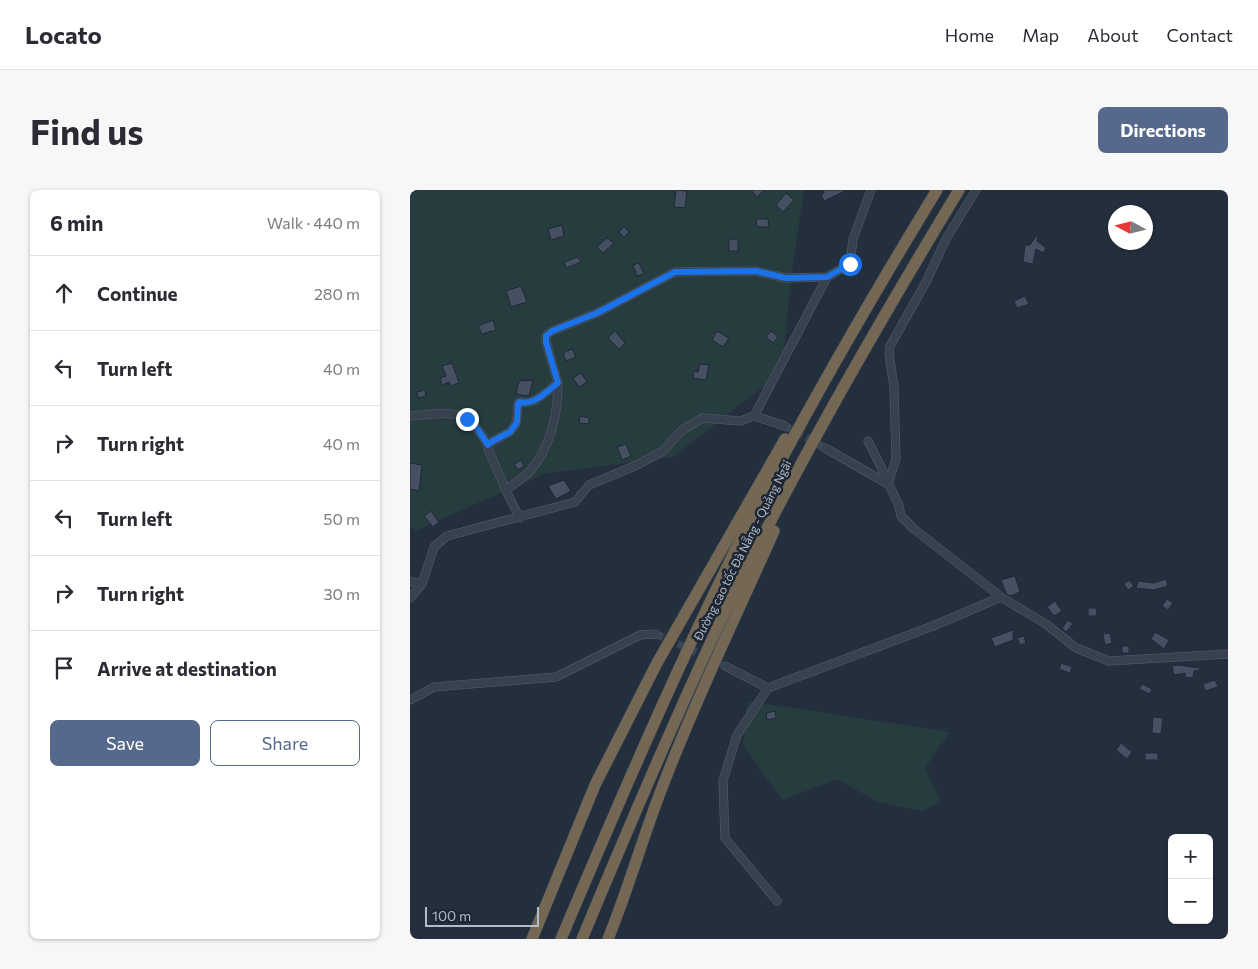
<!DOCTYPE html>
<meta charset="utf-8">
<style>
:root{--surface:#fff;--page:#f7f7f7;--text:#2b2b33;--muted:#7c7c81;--line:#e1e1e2;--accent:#56698c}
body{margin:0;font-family:Commissioner,sans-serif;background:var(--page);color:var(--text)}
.controls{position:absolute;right:15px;bottom:15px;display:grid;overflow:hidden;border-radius:8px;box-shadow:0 1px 4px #0004}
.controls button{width:45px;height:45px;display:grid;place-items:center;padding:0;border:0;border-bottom:1px solid var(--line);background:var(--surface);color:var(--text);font:25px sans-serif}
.compass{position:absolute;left:698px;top:15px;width:45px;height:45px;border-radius:50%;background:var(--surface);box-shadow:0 1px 4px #0004;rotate:277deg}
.scale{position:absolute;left:15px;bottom:12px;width:114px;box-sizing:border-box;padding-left:5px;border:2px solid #b4bcc9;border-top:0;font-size:14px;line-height:18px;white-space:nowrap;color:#b4bcc9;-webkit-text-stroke:4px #1d2633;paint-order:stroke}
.stop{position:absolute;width:15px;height:15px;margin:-11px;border:4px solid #1a73e8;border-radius:50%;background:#fff}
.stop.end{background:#1a73e8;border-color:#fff;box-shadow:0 1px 5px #0008}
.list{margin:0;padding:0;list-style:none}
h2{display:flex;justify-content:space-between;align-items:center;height:65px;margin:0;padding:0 20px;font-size:21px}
h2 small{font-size:16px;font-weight:400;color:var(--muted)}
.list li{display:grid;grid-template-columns:32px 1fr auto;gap:15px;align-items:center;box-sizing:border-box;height:75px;padding:0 20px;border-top:1px solid var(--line)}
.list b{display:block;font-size:19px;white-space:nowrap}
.list em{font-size:16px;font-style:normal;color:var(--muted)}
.actions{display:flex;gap:10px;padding:15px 20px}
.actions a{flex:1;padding:11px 0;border:1px solid var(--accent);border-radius:8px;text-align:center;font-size:18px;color:var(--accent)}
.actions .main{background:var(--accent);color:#fff}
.icon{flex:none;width:28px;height:28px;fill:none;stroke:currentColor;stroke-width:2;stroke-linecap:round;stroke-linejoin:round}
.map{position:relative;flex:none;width:818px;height:749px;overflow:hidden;border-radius:8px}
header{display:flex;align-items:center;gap:30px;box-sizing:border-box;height:70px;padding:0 25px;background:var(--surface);border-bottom:1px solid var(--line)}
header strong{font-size:24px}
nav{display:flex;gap:28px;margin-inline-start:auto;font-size:18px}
.intro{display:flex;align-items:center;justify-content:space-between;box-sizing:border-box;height:120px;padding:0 30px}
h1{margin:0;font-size:35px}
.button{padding:12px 22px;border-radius:8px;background:var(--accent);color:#fff;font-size:18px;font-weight:700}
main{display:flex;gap:30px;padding:0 30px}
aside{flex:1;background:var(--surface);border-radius:8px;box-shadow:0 1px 4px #0004}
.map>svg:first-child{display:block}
.green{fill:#263c3f}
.building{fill:#455162;stroke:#1f2835}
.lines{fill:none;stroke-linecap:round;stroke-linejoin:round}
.minor-tunnel{stroke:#3a4453;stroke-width:8;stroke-dasharray:8 4;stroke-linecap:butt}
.minor-casing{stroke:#565f6c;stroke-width:9}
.highway-casing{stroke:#434c59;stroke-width:12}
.minor{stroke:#38414e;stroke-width:8}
.highway{stroke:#746855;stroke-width:11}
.route{stroke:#1a73e8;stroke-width:6}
.labels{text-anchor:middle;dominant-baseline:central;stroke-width:5;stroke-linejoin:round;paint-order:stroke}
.street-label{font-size:12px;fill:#b4bcc9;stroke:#1d2633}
</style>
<header>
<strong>Locato</strong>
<nav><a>Home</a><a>Map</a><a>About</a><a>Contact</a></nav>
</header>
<div class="intro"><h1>Find us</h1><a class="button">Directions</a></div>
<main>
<aside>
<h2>6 min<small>Walk · 440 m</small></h2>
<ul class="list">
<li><svg class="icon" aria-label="ahead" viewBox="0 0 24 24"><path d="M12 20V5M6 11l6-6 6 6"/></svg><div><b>Continue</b></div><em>280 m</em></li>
<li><svg class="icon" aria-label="left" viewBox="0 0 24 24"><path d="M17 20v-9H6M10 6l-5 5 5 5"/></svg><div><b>Turn left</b></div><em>40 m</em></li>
<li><svg class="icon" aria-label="right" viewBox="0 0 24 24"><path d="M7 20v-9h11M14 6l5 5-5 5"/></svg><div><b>Turn right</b></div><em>40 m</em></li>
<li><svg class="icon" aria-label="left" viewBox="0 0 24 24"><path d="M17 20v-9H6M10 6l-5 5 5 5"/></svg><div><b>Turn left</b></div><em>50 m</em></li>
<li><svg class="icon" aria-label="right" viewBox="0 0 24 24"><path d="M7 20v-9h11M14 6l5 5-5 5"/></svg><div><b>Turn right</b></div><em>30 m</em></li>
<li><svg class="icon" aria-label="arrive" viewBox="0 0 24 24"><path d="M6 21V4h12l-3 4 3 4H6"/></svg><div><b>Arrive at destination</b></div></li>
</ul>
<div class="actions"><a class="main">Save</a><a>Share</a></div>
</aside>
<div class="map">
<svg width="818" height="749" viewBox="0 0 818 749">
<rect width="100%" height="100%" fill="#242f3e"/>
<g class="green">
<polygon points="0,0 394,0 381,88 372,182 263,267 133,284 5,341 0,336"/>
<polygon points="338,511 540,542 515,578 531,612 512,621 467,612 428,589 372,610 333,555"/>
</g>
<g class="building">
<polygon points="266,0 277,1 275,18 264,17"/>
<polygon points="341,0 355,0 347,7"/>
<polygon points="413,0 437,0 414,11 411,5 414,3"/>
<polygon points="376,3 384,10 373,22 366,15"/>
<polygon points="346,29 358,29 359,37 347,37"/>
<polygon points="152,35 154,46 141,50 138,39"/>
<polygon points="214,37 219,42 214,47 209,42"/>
<polygon points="628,43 627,51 636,58 633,63 626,59 623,74 613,72 615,55 620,55"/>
<polygon points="197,48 204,53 193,63 187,57"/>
<rect x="319" y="49" width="9" height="12"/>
<polygon points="168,67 171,72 156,78 154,72"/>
<polygon points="229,73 234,84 227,86 223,75"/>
<polygon points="111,96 117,112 101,117 96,101"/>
<polygon points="615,106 619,114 607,118 604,111"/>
<polygon points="83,130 86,140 72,144 68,136"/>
<polygon points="205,141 215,153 209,159 198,148"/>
<polygon points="307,141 319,148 313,157 302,150"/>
<polygon points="361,141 368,147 363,153 356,147"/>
<polygon points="162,159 166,167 156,171 153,163"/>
<polygon points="42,173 49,193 40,196 39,192 32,195 30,188 36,186 32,176"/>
<polygon points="290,174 299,175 296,190 283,188 284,181 288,182"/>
<polygon points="171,183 177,192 169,197 163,188"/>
<polygon points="123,190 119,206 106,204 109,191"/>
<polygon points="15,200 16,206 8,208 7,202"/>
<polygon points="170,226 179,228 179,234 169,233"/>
<polygon points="216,254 221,266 212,270 207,257"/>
<polygon points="111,270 114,276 108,280 104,274"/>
<polygon points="0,273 12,275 9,301 0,299"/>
<polygon points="154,290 161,301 146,309 138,296"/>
<polygon points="21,321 29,332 23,337 14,326"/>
<polygon points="605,386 610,402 600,406 596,403 591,390"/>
<polygon points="756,389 758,396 744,400 726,398 728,391 744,393"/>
<polygon points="719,390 724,396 718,400 714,394"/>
<polygon points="757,409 763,413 758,420 752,416"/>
<polygon points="645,411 652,421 644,426 637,417"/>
<polygon points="678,418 687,418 686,426 678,426"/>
<polygon points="658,430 663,434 656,442 652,438"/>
<polygon points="603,440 603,450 585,457 581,448"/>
<polygon points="745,442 759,450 754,459 741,449"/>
<polygon points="700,443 702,453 695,455 693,444"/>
<polygon points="614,446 616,453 610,455 607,448"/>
<rect x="712" y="456" width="7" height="7"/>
<polygon points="651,473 662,477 660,483 649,479"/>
<polygon points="768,475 790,478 790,480 784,481 783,488 775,487 775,483 764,485 762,476"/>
<polygon points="805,490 808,497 795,501 793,494"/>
<polygon points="732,494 742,499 740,504 729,499"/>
<polygon points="365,521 366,528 357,530 356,523"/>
<polygon points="743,527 753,528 751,544 742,543"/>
<polygon points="711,553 722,562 717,569 706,560"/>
<rect x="735" y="563" width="13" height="7"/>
</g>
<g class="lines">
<g class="minor-tunnel">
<polyline points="375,236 415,258"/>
<polyline points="246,444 299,468"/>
</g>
<g class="minor-casing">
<g id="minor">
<path d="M 0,226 C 40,223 56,216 78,255"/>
<polyline points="344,226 417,87"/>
<polyline points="458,251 472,279 489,316 491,326 504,339 591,407 636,434 666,458 699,471 818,464"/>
<polyline points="415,258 478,294 486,269 484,197 479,164 480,156 516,92 536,49 566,0"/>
<path d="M 96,300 C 104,294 114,288 120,281 C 141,257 148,223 148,193"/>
<path d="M 110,328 L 99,307 L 78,259 L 79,253 C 90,247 107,242 107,227 C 108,222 106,217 109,212 C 124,216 137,201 148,193 L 136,152 L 136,146 L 142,141 L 187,123 L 265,82 L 345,81 L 376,88 L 417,87 L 440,74 L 443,49 L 461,0"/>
<polyline points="0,391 12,394"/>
<polyline points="0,408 12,394 24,357 37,346 165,312 179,295 227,275 253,261 272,240 293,228 330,231 344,226 375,236"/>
<polyline points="315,476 358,498 523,436 591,407"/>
<polyline points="358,498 327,545 313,591 315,648 367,711"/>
<polyline points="0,510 24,497 146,487 230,445 246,444"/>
</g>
</g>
<g class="highway-casing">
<g id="highway">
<polyline points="122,749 185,595 247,473 375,249"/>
<path d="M 151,749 C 219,588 288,428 369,274 C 419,181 472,90 527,0"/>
<path d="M 172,749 C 217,641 262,534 312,428 C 383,281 465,139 549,0"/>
<path d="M 198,749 C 220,695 235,639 257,585 C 289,502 328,422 364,341"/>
</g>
</g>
<use href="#minor" class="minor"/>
<use href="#highway" class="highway"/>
</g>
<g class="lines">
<path class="route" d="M 57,229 L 67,238 L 78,255 L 79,253 L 100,242 L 107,232 L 108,214 L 109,212 C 124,216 137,201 148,193 L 136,152 L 136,146 L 142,141 L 187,123 L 265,82 L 346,81 L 376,88 L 417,87 L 440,74"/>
</g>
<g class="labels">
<g class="street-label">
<text transform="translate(332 360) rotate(-63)">Đường cao tốc Đà Nẵng - Quảng Ngãi</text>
</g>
</g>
</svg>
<div class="controls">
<button>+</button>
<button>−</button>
</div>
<svg class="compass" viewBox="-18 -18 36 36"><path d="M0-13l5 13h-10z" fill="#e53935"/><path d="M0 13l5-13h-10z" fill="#7c7c81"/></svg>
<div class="scale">100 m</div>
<div class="stop" style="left:440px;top:74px"></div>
<div class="stop end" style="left:57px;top:229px"></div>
</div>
</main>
